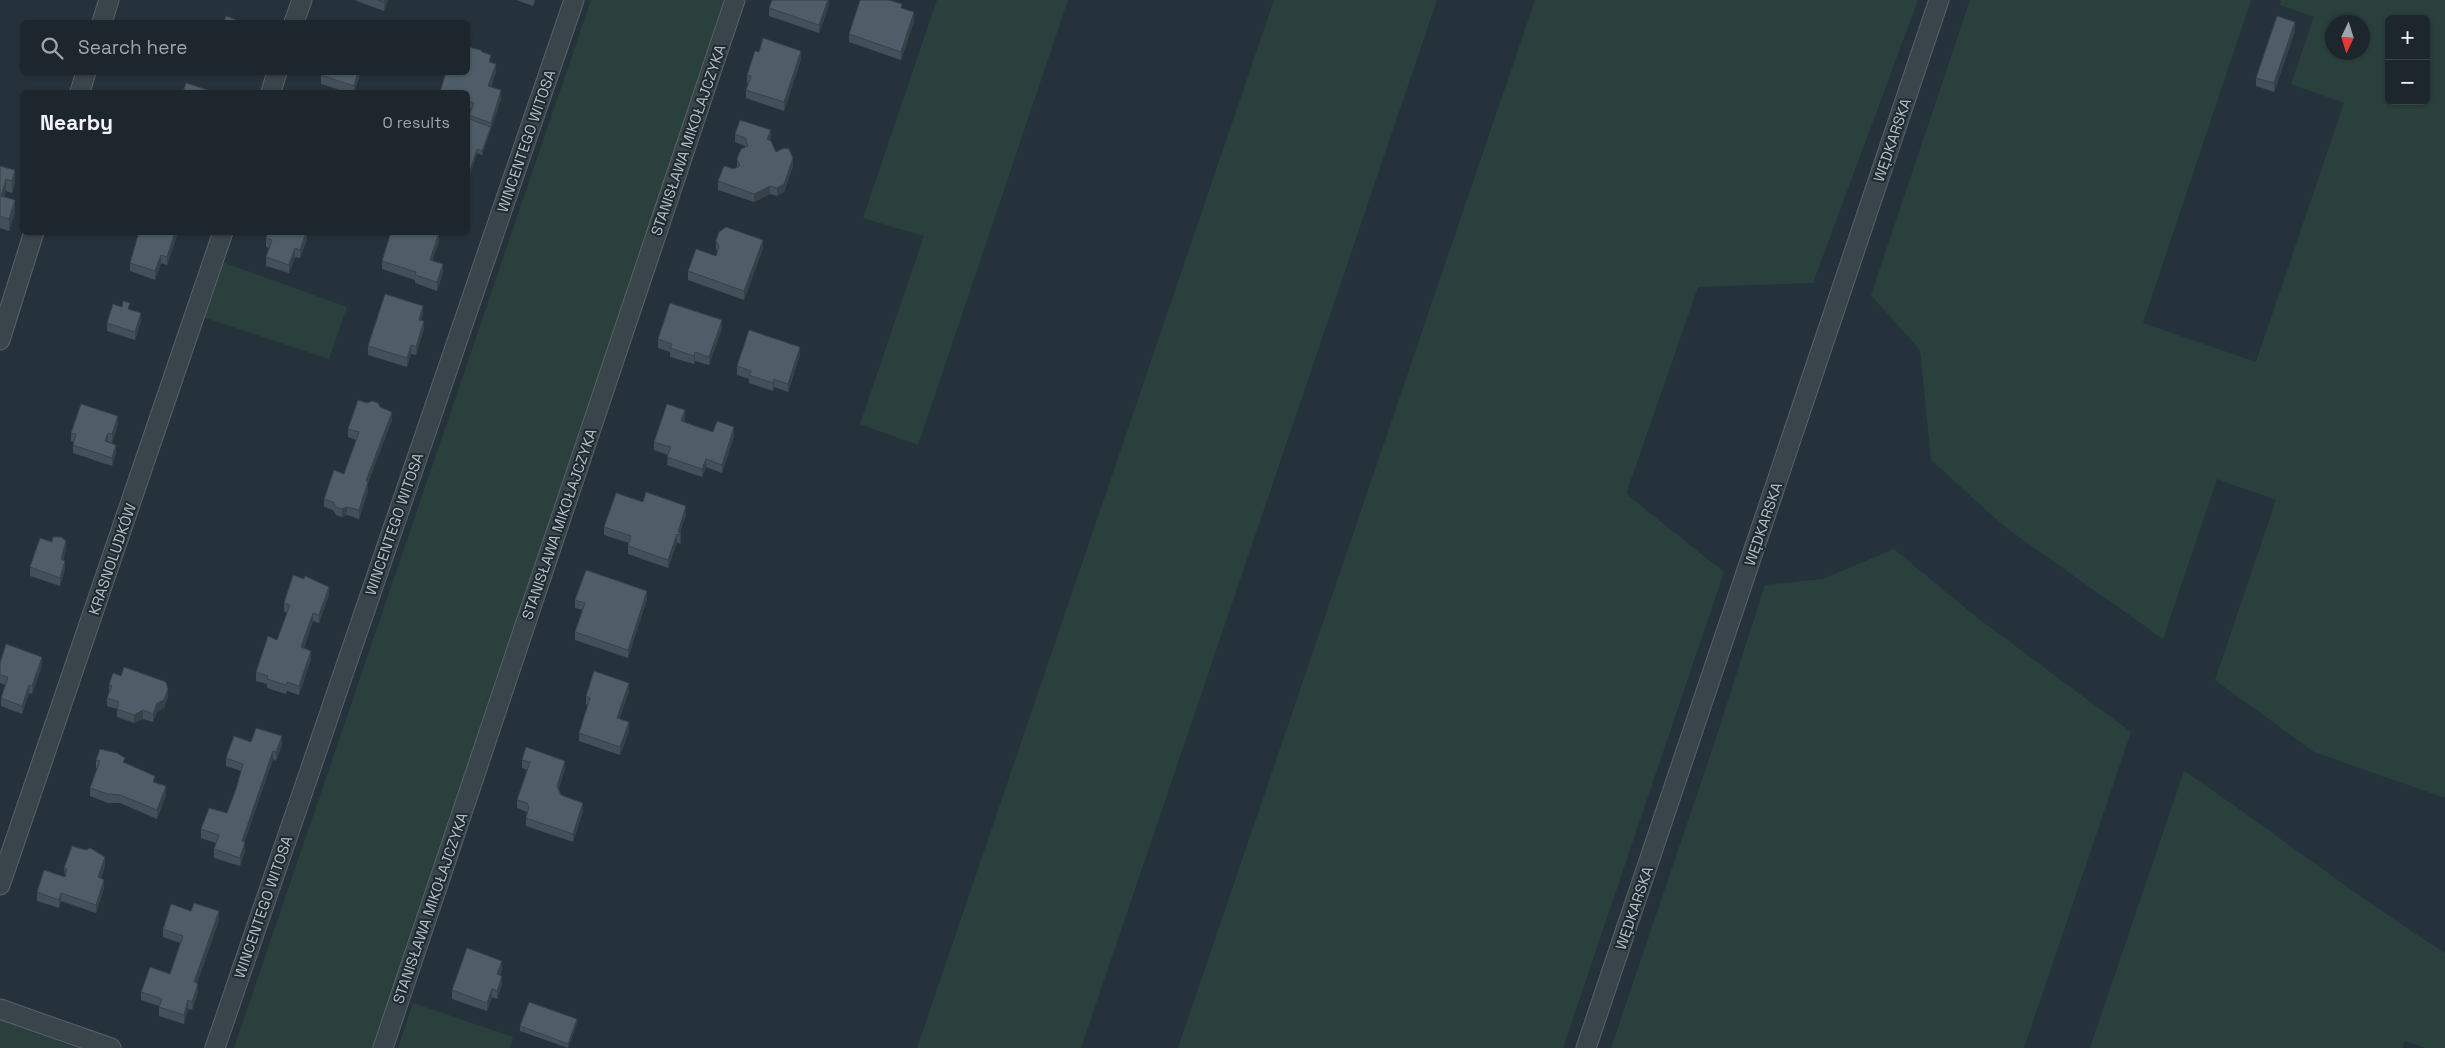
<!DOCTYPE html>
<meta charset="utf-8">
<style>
:root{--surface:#1c262c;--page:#293238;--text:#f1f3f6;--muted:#a0a5a9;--line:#3a4348}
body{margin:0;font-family:"Space Grotesk",sans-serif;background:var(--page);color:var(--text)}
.controls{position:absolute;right:15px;top:15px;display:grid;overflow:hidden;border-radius:8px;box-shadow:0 1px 4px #0004}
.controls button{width:45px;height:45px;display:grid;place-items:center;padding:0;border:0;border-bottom:1px solid var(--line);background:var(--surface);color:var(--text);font:25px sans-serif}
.compass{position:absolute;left:2325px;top:15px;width:45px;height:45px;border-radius:50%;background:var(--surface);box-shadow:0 1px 4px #0004;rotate:184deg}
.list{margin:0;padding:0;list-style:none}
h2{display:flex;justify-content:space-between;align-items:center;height:65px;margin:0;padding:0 20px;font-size:21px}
h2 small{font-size:16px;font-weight:400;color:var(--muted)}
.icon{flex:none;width:28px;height:28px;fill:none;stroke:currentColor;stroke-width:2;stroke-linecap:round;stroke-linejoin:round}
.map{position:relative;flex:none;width:2445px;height:1048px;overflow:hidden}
.search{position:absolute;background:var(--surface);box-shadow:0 1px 4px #0004;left:20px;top:20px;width:450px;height:55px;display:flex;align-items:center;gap:12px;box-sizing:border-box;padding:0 18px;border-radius:8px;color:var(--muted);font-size:19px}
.panel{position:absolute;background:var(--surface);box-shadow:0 1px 4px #0004;left:20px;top:90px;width:450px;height:145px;border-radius:8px}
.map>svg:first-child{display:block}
.green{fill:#2a403d;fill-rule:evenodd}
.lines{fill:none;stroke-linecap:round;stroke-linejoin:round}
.street-casing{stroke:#576269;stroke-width:21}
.street{stroke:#39444b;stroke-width:19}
.wall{fill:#435059}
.shaded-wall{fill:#374148}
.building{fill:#4e5d67;stroke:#374148}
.labels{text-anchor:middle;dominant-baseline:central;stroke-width:4;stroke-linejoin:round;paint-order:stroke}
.street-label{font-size:15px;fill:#b5bfc7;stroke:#1e2930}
</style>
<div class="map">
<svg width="2445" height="1048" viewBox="0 0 2445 1048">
<rect width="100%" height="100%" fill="#26323b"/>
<g class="green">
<polygon points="591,0 728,0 373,1048 234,1048"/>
<polygon points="937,0 1068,0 918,445 860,424 924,236 863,218"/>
<polygon points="1274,0 1437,0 1081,1048 917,1048"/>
<polygon points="1535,0 1918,0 1813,283 1698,287 1626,494 1724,572 1563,1048 1178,1048"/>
<path d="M 1970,0 L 2251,0 L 2143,323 L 2256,362 L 2344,103 L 2291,84 L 2314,17 L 2280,5 L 2281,0 L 2445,0 L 2445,798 L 2314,752 L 2215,680 L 2276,500 L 2217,479 L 2163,639 L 2005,527 L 1931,460 L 1920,350 L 1871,295 ZM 2389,19 L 2426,19 L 2426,101 L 2389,101 ZM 2332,22 L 2362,22 L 2362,52 L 2332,52 Z"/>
<polygon points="222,262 347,307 329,359 203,317"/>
<polygon points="1894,549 1975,616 2131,732 2024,1048 1611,1048 1714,744 1765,585 1823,579"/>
<path d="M 2184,771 C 2272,830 2355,896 2445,953 L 2445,1048 L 2425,1048 L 2405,1041 L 2402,1048 L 2090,1048 Z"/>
<polygon points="413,1003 513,1037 510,1048 398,1048"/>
<polygon points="0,1020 77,1048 0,1048"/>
</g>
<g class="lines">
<g class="street-casing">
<g id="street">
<polyline points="102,22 109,0"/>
<polyline points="294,22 302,0"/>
<polyline points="80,92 86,72"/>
<polyline points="271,92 277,72"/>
<polyline points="0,340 34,232"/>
<polyline points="0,885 223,232"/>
<polyline points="0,1009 111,1048"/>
<polyline points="215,1048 574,0"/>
<polyline points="383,1048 735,0"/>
<polyline points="1586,1048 1939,0"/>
</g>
</g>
<use href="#street" class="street"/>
</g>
<g class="wall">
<polygon points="354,0 388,0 384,11"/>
<polygon points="516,0 535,0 533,6"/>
<polygon points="829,0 829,5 819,33 769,16 769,8"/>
<polygon points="902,8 914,21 901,60 849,42 849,34"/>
<polygon points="2295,31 2274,92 2256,86 2256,78"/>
<polygon points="482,52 491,62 496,72 491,87 501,99 482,155 477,153 468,181 468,126 471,110 468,109 468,92 440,92"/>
<polygon points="801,59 784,111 746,98 746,90 749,84 747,83 747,75"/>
<polygon points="361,72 354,92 347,92 321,84 321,75"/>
<polygon points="735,134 771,138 770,140 776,152 793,166 784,192 777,196 770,194 754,202 718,190 718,181 734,169 737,167 737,159 745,147 745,146 735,142"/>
<polygon points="0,166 15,182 12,193 6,191 4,197 15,213 9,231 0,228"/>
<polygon points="178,232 167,265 161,263 155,280 130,271 130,263"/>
<polygon points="307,232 307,239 300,258 295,257 289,273 266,266 266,257 269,248 266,247 266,238"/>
<polygon points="439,241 432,260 443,272 437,291 415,283 415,280 382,269 382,261"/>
<polygon points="716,241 763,248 744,300 688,280 688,271 716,256 717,251 716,249"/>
<polygon points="130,309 141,321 135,340 107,331 107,323"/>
<polygon points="423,314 421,320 424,329 416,355 411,354 407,367 368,355 368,346"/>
<polygon points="722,328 709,365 695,361 694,364 670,357 670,352 658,348 658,339"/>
<polygon points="800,355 788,392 774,387 773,391 749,383 749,379 737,375 737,366"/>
<polygon points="380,407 392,420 368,483 368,491 359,519 347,515 342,517 336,515 333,510 324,507 324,499 344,474 356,440 348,437 348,429"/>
<polygon points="685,419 684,422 713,432 734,436 722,473 706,467 702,477 667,465 668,455 654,450 654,442"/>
<polygon points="118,424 112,443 108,441 107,442 116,453 112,466 73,453 73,445 74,442 71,441 71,433"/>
<polygon points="643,502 686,514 680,532 681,541 680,544 677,542 668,568 628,554 628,546 629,543 604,535 604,527"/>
<polygon points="66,550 63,560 65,569 60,586 30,576 30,567"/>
<polygon points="329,595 319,623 313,621 304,648 311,659 299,695 287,691 286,694 267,688 267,684 256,681 256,672 277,640 287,613 284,611 284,603"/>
<polygon points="647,599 628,658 575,640 575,632 583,610 575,608 575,600"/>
<polygon points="0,663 42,665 32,694 29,693 22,714 1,706 1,698 5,685 0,683"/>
<polygon points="109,685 168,697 164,708 157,712 153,722 143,719 134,723 117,717 117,709 107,706 107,698 109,693"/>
<polygon points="629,691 619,719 629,731 620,755 579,741 579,733 588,705 586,704 586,696"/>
<polygon points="251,742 282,745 276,761 273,759 244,842 245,851 240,866 214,858 214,849 216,843 201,838 201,829 227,813 236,789 241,771 226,766 226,758"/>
<polygon points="96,760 125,763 155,783 166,795 157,819 120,803 108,803 90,796 90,788 97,768 96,768"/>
<polygon points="522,760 565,769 558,790 561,795 583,811 573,842 526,826 526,818 527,812 517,808 517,800 527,770 522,768"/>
<polygon points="105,866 101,878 104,888 96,913 61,901 59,908 37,901 37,892 65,877 64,868"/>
<polygon points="191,911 219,920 197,983 198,992 192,1010 188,1009 184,1024 159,1016 159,1006 141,1000 141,992 170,974 180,943 163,937 163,929"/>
<polygon points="502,969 500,975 502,984 497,999 492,997 487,1011 452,999 452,990"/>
<polygon points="577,1023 568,1048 520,1031 520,1026"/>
</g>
<g class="shaded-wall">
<polygon points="385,0 388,0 384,11 384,2"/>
<polygon points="828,0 829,0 829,5 819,33 819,25"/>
<polygon points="914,12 914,21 901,60 901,52"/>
<polygon points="2295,22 2295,31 2274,92 2274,83"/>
<polygon points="801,51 801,59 784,111 784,102"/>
<polygon points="496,64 496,72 488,94 488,86"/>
<polygon points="358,72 361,72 354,92 354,86"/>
<polygon points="501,90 501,99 482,155 482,151 491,127 491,123"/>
<polygon points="771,130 771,138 767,148 767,139"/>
<polygon points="477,149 477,153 468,181 468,176"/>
<polygon points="793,158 793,166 784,192 777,196 777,188"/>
<polygon points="15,170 15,182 12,193 12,181"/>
<polygon points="6,179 6,191 1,208 1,196"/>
<polygon points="770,186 770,194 754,202 754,194"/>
<polygon points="15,200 15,213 9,231 9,219"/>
<polygon points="175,232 178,232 167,265 167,257"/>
<polygon points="306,232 307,232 307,239 300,258 300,250"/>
<polygon points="439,232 439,241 430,268 430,260"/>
<polygon points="763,240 763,248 744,300 744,291"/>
<polygon points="295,248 295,257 289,273 289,265"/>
<polygon points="161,255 161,263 155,280 155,271"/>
<polygon points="443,264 443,272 437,291 437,282"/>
<polygon points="423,306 423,314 419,328 419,320"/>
<polygon points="141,313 141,321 135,340 135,332"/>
<polygon points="722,320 722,328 709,365 709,357"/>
<polygon points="424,321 424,329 416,355 416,347"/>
<polygon points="411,345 411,354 407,367 407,358"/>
<polygon points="800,347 800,355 788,392 788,384"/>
<polygon points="695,352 695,361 694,364 694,356"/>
<polygon points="774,379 774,387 773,391 773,383"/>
<polygon points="685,410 685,419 681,429 681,421"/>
<polygon points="392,412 392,420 368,483 368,491 359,519 359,510 366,481"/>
<polygon points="118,416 118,424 112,443 112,434"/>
<polygon points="734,427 734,436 722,473 722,465"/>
<polygon points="108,433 108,441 105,450 105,441"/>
<polygon points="116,445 116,453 112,466 112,458"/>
<polygon points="706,459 706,467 702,477 702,469"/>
<polygon points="686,506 686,514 679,535 678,532"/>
<polygon points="347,507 347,515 342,517 342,509"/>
<polygon points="681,533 681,541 680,544 680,535"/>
<polygon points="677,534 677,542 668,568 668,560"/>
<polygon points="66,541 66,550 61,567 61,559"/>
<polygon points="65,561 65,569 60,586 60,578"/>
<polygon points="329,587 329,595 319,623 319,615"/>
<polygon points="647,591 647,599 628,658 628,650"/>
<polygon points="313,613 313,621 301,656 301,647"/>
<polygon points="311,651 311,659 299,695 299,686"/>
<polygon points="42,657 42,665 32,694 32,686"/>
<polygon points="629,683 629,691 617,726 617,718"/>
<polygon points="29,685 29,693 22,714 22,706"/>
<polygon points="168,689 168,697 164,708 157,712 153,722 153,714 157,703"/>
<polygon points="143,710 143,719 134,723 134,715"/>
<polygon points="629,722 629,731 620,755 620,747"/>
<polygon points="282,736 282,745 276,761 276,752"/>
<polygon points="273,751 273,759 242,850 242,841"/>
<polygon points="565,761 565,769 557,794 557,786"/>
<polygon points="166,786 166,795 157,819 157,810"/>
<polygon points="583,803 583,811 573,842 573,834"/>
<polygon points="245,842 245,851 240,866 240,858"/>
<polygon points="105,857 105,866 98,886 98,877"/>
<polygon points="104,880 104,888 96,913 96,905"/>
<polygon points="61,893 61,901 59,908 59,900"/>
<polygon points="219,911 219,920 194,991 194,982"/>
<polygon points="502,961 502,969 497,982 497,974"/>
<polygon points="502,976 502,984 497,999 497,991"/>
<polygon points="198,984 198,992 192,1010 192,1002"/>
<polygon points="492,989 492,997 487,1011 487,1003"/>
<polygon points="188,1000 188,1009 184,1024 184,1015"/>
<polygon points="577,1019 577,1023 568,1048 568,1044"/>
</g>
<g class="building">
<polygon points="377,0 385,0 384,2"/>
<polygon points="772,0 828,0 819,25 769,8"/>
<polygon points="860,0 889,0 902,4 901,8 914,12 901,52 849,34"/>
<polygon points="226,16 237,20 237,22 224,22"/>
<polygon points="2277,16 2295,22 2274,83 2256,78"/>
<polygon points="763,38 801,51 784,102 746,90 751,76 747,75 755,51 759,52"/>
<polygon points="468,47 481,50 482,52 491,55 489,62 496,64 488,86 501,90 491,123 469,115 474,103 468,101 468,92 440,92 446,72 468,72"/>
<polygon points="322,72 358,72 354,86 321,75"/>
<polygon points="186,83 214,92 183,92"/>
<polygon points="469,119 491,127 482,151 477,149 468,176 468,126"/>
<polygon points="740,120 771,130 767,139 771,141 776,152 784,148 789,149 793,158 784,184 777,188 770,186 754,194 718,181 724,166 734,169 740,166 737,159 741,149 748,146 745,138 735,134"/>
<polygon points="0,166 15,170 12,181 6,179 1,196 15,200 9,219 0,216"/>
<polygon points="726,227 763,240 744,291 688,271 696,249 716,256 719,246 716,241 719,232"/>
<polygon points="139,232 175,232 167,257 161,255 155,271 130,263"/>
<polygon points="268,232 306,232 300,250 295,248 289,265 266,257 272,240 266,238"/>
<polygon points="391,232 400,233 400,232 439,232 430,260 443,264 437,282 415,275 416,272 382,261"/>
<polygon points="385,294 423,306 419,320 424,321 416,347 411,345 407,358 368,346"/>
<polygon points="123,301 130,303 128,309 141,313 135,332 107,323 113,304 122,307"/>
<polygon points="670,303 722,320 709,357 695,352 694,356 670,348 672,344 658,339"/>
<polygon points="749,330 800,347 788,384 774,379 773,383 749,375 751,371 737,366"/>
<polygon points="358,400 367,403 372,401 378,403 380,407 392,412 366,481 368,482 359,510 347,507 342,509 336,507 333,502 324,499 334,470 344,474 359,432 348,429"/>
<polygon points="81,404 118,416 112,434 108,433 105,441 116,445 112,458 73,445 76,434 71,433"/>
<polygon points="667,404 685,410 681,421 698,427 713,432 717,421 734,427 722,465 706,459 702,469 667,457 671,447 654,442"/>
<polygon points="646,492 686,506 678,532 681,533 680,535 677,534 668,560 628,546 631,536 604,527 616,493 643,502"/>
<polygon points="53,537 61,537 66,541 61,559 65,561 60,578 30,567 40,538 52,542"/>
<polygon points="586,570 647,591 628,650 575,632 585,603 575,600"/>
<polygon points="293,575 304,579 305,576 329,587 319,615 313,613 301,647 311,651 299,686 287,682 286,685 267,679 268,676 256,672 268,636 277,640 290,605 284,603"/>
<polygon points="6,644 42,657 32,686 29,685 22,706 1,698 8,677 0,675 0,663"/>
<polygon points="124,667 166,682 168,689 164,700 157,703 153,714 143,710 134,715 117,709 119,702 107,698 112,686 109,685 113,673 121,676"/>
<polygon points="594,671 629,683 617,718 629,722 620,747 579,733 590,698 586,696"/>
<polygon points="256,728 282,736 276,752 273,751 242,841 245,842 240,858 214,849 219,835 201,829 209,808 227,813 236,789 243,764 226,758 234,736 251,742"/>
<polygon points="526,747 565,761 557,786 561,795 583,803 573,834 526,818 529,807 527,803 517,800 530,762 522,760"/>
<polygon points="100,749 117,753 125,758 123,762 155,776 153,782 166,786 157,810 120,795 108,794 90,788 100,761 96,760"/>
<polygon points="72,846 86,850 90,848 105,857 98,877 104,880 96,905 61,893 59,900 37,892 44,870 65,877 67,869 64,868"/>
<polygon points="194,903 219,911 194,982 198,984 192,1002 188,1000 184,1015 159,1007 162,999 141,992 150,967 170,974 183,936 163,929 171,904 191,911"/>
<polygon points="467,948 502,961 497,974 502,976 497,991 492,989 487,1003 452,990"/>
<polygon points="529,1002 577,1019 568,1044 520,1026"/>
</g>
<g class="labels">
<g class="street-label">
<text transform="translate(688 140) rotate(-71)">STANISŁAWA MIKOŁAJCZYKA</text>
<text transform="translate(1892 140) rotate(-71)">WĘDKARSKA</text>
<text transform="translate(526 141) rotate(-71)">WINCENTEGO WITOSA</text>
<text transform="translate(394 524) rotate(-71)">WINCENTEGO WITOSA</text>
<text transform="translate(559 524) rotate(-71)">STANISŁAWA MIKOŁAJCZYKA</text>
<text transform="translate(1763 524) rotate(-71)">WĘDKARSKA</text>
<text transform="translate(112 559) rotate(-71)">KRASNOLUDKÓW</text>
<text transform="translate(263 907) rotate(-71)">WINCENTEGO WITOSA</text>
<text transform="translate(430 908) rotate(-71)">STANISŁAWA MIKOŁAJCZYKA</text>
<text transform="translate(1634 908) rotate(-71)">WĘDKARSKA</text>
</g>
</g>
</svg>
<div class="controls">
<button>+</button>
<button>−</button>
</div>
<svg class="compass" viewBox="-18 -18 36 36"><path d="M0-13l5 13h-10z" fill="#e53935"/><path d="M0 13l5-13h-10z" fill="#a0a5a9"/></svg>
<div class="search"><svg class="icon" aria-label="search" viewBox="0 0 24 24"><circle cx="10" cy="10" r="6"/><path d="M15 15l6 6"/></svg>Search here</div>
<section class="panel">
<h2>Nearby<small>0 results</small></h2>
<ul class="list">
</ul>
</section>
</div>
